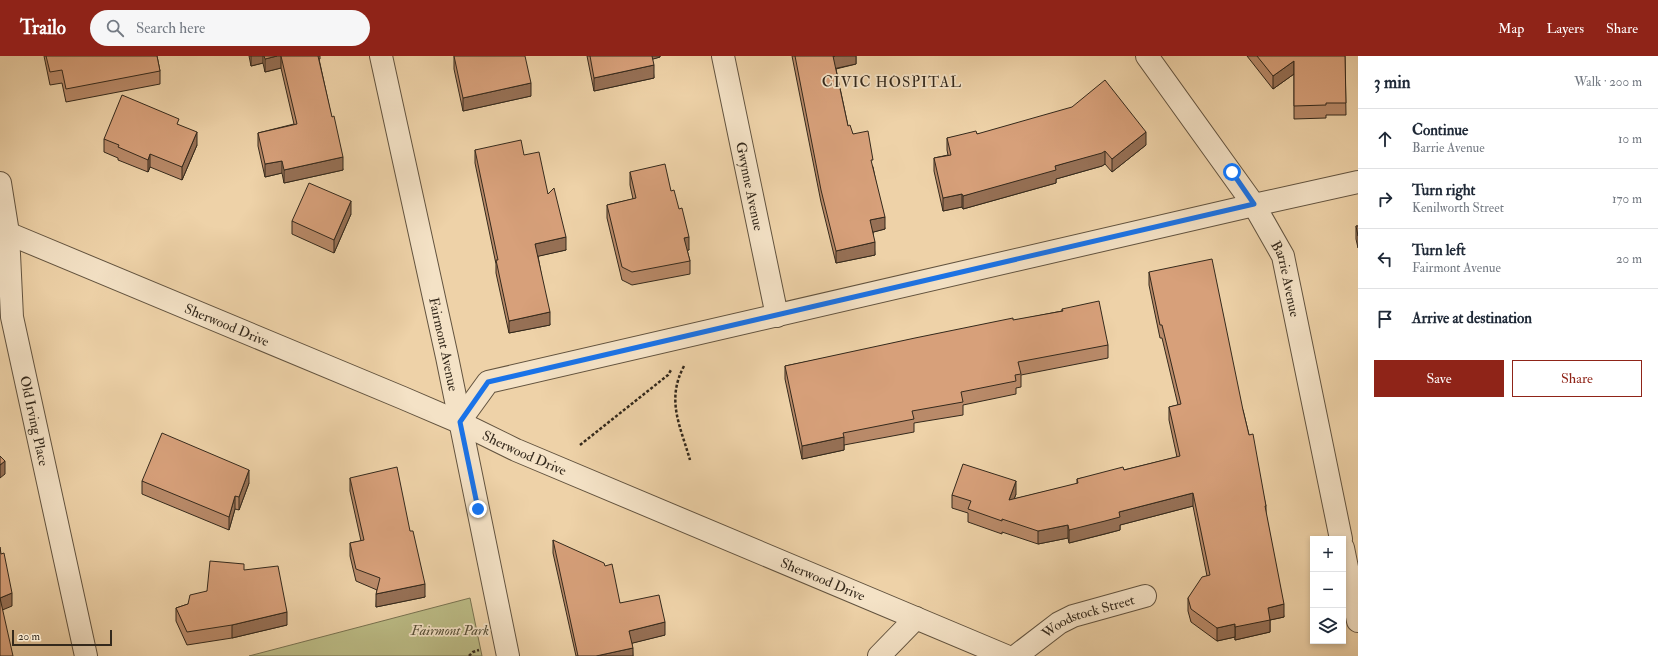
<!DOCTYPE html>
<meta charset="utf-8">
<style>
:root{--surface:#fff;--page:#f6f6f7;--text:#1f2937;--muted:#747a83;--line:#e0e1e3;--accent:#8f2418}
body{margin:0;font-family:"IM FELL Double Pica",serif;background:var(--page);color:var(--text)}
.controls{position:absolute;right:12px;bottom:12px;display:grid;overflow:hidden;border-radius:0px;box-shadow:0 2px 6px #0003}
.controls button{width:36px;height:36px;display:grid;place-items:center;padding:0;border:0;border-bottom:1px solid var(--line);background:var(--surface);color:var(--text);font:20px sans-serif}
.scale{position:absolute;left:12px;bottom:10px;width:100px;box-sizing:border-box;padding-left:4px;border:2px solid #34291c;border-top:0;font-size:11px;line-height:14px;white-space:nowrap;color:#34291c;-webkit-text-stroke:3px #f4e2c6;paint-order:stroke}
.stop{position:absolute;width:12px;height:12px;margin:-9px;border:3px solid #1a73e8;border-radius:50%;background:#fff}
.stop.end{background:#1a73e8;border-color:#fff;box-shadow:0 1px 4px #0008}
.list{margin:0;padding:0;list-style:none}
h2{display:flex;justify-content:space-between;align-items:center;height:52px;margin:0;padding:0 16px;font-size:17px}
h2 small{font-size:13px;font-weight:400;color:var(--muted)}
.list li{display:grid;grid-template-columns:26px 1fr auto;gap:12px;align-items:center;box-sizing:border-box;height:60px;padding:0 16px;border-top:1px solid var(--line)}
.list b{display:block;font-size:15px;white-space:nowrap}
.list p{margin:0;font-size:13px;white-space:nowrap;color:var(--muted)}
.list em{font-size:13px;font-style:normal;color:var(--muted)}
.actions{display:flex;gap:8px;padding:12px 16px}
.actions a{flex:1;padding:9px 0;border:1px solid var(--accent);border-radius:0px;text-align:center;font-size:14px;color:var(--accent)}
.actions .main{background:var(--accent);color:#fff}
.icon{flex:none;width:22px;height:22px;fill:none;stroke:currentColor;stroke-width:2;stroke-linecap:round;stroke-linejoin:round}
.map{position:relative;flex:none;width:1358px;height:600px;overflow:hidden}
header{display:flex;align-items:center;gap:24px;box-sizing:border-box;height:56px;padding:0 20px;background:var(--accent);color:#fff}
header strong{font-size:19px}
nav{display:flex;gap:22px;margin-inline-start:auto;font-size:14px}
.search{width:280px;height:36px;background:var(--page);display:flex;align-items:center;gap:10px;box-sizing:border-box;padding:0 14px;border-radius:22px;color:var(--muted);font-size:15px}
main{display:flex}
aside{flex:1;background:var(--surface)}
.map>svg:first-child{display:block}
.green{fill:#bbbb85;stroke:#787250}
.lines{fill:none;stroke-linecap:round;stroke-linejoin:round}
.minor-casing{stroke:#62533f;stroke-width:24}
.tertiary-casing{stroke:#62533f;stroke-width:24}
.path{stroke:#34291c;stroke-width:2.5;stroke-dasharray:3 2;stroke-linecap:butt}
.minor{stroke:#f4e2c6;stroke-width:22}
.tertiary{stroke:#f4e2c6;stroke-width:22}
.wall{fill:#b98a69;stroke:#34291c}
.shaded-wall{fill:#967055;stroke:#34291c}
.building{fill:#d7a07a;stroke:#34291c}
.route{stroke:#1a73e8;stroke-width:5}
.labels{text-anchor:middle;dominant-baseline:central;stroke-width:3.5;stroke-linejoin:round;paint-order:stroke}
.street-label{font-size:14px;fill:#34291c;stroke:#f4e2c6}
.park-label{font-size:14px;font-style:italic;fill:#564e36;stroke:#f4e2c6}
.neighbourhood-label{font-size:15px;letter-spacing:1px;fill:#34291c;stroke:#f4e2c6}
</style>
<header>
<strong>Trailo</strong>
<div class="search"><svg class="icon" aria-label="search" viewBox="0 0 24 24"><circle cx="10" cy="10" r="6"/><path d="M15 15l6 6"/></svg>Search here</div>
<nav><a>Map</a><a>Layers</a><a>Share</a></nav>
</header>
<main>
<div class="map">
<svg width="1358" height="600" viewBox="0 0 1358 600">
<rect width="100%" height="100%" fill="#eed2a8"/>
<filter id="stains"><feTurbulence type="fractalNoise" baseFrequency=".005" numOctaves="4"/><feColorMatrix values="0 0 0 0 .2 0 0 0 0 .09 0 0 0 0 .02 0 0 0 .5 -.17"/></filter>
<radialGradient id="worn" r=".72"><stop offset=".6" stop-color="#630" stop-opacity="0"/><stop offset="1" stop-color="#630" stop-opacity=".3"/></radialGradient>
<polygon class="green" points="470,542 482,600 249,600"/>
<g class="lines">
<g class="minor-casing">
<g id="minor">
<path id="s1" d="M 381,0 L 447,301 L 508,600"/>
<path id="s2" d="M 723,0 L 777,260"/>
<path id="s3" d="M 1147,0 L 1254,149 L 1283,200 L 1341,483"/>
<path id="s4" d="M 0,127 L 8,177 L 12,261 L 86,600"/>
<polyline points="459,366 488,326 1254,149 1358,126"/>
<polyline points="1343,492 1358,565"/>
<polyline points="879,600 916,562"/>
<path id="s5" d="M 1016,600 L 1059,567 L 1073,560 L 1145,540"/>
</g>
</g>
<g class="tertiary-casing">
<g id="tertiary">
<path id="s6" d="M 0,174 L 403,342 L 459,366 L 516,394 L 1006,600"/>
</g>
</g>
<g class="path">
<path d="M 684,310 C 666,344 680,369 690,404"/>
<polyline points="580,389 668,319 671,314"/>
<polyline points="469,600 473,596 479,594"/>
</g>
<use href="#minor" class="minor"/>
<use href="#tertiary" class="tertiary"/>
</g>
<g class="wall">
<polygon points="44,0 157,0 160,15 160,28 66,46 62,27 50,29"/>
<polygon points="249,0 320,0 320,3 319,3 343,114 284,127 282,117 265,121 258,90 258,77 294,68 281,12 265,16 263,7 251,10"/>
<polygon points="454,0 531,40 463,55 454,13"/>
<polygon points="587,0 660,0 660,1 652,3 654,22 594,35"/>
<polygon points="792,0 856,0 856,8 836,13 848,70 853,78 873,111 885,173 873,176 875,199 836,207 821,146"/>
<polygon points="1247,0 1345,0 1346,59 1326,59 1326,62 1294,63 1294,18 1273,33"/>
<polygon points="179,69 197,89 182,124 150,111 148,116 118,104 118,102 104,96 104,83"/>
<polygon points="977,78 1146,89 1112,116 1105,108 1102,110 1056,123 1056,127 963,153 962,151 943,155 934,115 934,102 948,99 947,94 947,82"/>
<polygon points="475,94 524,99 548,138 566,194 538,200 550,269 509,277 496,217 496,208 475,107"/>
<polygon points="630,116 671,135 689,194 687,194 690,205 690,218 632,229 622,224 607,162 607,149 633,143 630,129"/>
<polygon points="351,158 334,197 292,178 292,165"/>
<polygon points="1356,170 1358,170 1358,192 1356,183"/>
<polygon points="1149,216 1243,354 1266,450 1266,458 1284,561 1270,564 1270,576 1235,584 1235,581 1217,585 1191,566 1188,555 1188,542 1207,520 1193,450 1120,469 1120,474 1105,478 1069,487 1068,482 1038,488 1002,476 1002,478 968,466 968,457 952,452 952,439 1016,438 1014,443 1077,428 1077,423 1124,414 1177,401 1169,364 1169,351 1178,349 1162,282 1160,282 1149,229"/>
<polygon points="1062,253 1108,289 1108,302 1021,319 1021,331 1016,332 1016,338 963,349 963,359 914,367 914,376 844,389 844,394 802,403 785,323 785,310 1062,255"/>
<polygon points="350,422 410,475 425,541 376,551 377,534 356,525 350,500 350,487 361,485 350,435"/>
<polygon points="142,425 249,427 239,454 235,453 229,474 142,438"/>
<polygon points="553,484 620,547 665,579 632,587 633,600 576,600 553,497"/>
<polygon points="244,514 287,569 232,582 187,589 176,565 176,552 188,548 207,535"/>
</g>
<g class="shaded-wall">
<polygon points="251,0 263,0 263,7 251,10"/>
<polygon points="277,0 281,0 281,12 265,16 265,3"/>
<polygon points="650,0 660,0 660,1 650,4"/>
<polygon points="833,0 856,0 856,8 833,13"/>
<polygon points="1294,5 1294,18 1273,33 1273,20"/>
<polygon points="654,9 654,22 594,35 594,22"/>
<polygon points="531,27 531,40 463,55 463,42"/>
<polygon points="197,76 197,89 182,124 182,111"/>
<polygon points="1146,76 1146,89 1112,116 1112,103"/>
<polygon points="1105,95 1105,108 1102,110 1056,123 1056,127 963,153 963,140 1055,110"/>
<polygon points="150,98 150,111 148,116 148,104"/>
<polygon points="343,101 343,114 284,127 284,114"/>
<polygon points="282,105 282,117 265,121 265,108"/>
<polygon points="962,138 962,151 943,155 943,142"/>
<polygon points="351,145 351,158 334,197 334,184"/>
<polygon points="885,161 885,173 870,177 870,164"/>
<polygon points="566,181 566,194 535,201 535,188"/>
<polygon points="689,181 689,194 684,195 684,182"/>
<polygon points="875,186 875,199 836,207 836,195"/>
<polygon points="550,256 550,269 509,277 509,265"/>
<polygon points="844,381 844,394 802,403 802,390"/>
<polygon points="5,405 5,418 0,422 0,409"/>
<polygon points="249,414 249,427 239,454 239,441"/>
<polygon points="1016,425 1016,438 1009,457 1009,444"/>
<polygon points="1193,437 1193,450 1120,469 1120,474 1069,487 1069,474 1119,456"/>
<polygon points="235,440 235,453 229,474 229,461"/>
<polygon points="1068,469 1068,482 1038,488 1038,475"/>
<polygon points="425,528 425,541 376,551 376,538"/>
<polygon points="12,537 12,550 0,555 0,542"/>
<polygon points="1284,548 1284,561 1270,564 1270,576 1235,584 1235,571 1268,552"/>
<polygon points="287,556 287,569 232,582 232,569"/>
<polygon points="665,566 665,579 629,588 629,575"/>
<polygon points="1235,568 1235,581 1217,585 1217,572"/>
<polygon points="633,592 633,600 596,600"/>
</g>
<g class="building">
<polygon points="46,0 157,0 160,15 66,33 62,14 50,16"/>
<polygon points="264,0 277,0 265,3"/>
<polygon points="281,0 318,0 332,61 334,60 343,101 284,114 282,105 265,108 258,77 297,68"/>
<polygon points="454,0 525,0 531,27 463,42"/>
<polygon points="590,0 652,0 654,9 594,22"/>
<polygon points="795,0 835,0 833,0 848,70 850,69 853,78 868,75 873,104 871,104 885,161 870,164 875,186 836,195 821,134"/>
<polygon points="1257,0 1345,0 1346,47 1326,47 1326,49 1294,50 1294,5 1273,20"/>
<polygon points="1105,24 1146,76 1112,103 1105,95 1102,97 1055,110 1056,114 963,140 962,138 943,142 934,102 951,99 947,82 976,75 977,78 1072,51"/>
<polygon points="122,39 179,63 177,68 197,76 182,111 150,98 148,104 118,91 119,89 104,83"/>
<polygon points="521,84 524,99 539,96 548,138 554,132 566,181 535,188 550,256 509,265 496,204 498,204 475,94"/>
<polygon points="665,108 671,135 674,134 679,153 682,152 689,181 684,182 690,205 632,216 622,211 607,149 636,142 630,116"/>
<polygon points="309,127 351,145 334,184 292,165"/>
<polygon points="1356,170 1358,170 1358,180"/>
<polygon points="1212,203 1243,354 1249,379 1253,378 1266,450 1265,450 1284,548 1268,552 1270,564 1235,571 1235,568 1217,572 1191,553 1188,542 1202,521 1210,519 1193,437 1119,456 1120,461 1105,465 1069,474 1068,469 1038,475 1002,463 1002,465 968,453 971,445 952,439 963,408 1016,425 1009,444 1078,427 1077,423 1123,411 1124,414 1180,400 1169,351 1181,348 1162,269 1160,269 1149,216"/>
<polygon points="1099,245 1108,289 1018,306 1021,318 1015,319 1016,325 961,336 963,346 912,355 914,363 843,377 844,381 802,390 785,310 915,282 1013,262 1013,264 1063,255 1062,253"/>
<polygon points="162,377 249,414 239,441 235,440 229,461 142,425"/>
<polygon points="0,400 5,405 0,409"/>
<polygon points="397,411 410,475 413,475 425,528 376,538 380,522 356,513 350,487 364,484 350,422"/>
<polygon points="553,484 604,507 605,510 612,508 620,547 659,539 665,566 629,575 633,592 596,600 578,600"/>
<polygon points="0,491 1,498 4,497 12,537 0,542"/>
<polygon points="210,505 244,508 244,514 278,510 287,556 232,569 187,576 176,552 188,548 190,539 207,535"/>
<polygon points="0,542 13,600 0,600"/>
</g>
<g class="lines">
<polyline class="route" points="478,453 460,366 488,326 1254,148 1232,116"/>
</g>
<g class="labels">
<g class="street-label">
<text stroke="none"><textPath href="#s2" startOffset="133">Gwynne Avenue</textPath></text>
<text stroke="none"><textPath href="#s3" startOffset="265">Barrie Avenue</textPath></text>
<text stroke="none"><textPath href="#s6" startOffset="246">Sherwood Drive</textPath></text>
<text stroke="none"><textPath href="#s1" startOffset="295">Fairmont Avenue</textPath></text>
<text stroke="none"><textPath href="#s4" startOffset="241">Old Irving Place</textPath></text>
<text stroke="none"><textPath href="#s6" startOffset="570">Sherwood Drive</textPath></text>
<text stroke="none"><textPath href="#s6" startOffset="894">Sherwood Drive</textPath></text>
<text stroke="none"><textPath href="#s5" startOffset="84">Woodstock Street</textPath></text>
</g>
<g class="park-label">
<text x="450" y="574">Fairmont Park</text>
</g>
<g class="neighbourhood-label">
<text x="892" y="26">CIVIC HOSPITAL</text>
</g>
</g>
<rect width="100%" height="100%" filter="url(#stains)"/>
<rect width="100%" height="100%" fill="url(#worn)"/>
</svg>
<div class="controls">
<button>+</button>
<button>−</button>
<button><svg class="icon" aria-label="layers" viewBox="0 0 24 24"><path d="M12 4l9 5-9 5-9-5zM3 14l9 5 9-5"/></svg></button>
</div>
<div class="scale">20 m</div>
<div class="stop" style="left:1232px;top:116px"></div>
<div class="stop end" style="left:478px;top:453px"></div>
</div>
<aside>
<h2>3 min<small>Walk · 200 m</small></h2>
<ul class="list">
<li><svg class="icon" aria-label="ahead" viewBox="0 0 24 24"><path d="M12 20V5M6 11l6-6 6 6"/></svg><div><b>Continue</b><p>Barrie Avenue</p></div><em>10 m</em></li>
<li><svg class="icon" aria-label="right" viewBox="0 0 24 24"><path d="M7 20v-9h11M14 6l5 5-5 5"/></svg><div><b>Turn right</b><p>Kenilworth Street</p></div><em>170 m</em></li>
<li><svg class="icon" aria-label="left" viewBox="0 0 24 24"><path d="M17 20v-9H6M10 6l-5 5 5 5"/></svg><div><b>Turn left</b><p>Fairmont Avenue</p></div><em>20 m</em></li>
<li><svg class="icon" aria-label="arrive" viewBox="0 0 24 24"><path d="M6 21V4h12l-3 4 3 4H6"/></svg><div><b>Arrive at destination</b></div></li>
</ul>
<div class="actions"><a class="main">Save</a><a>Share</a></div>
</aside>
</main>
